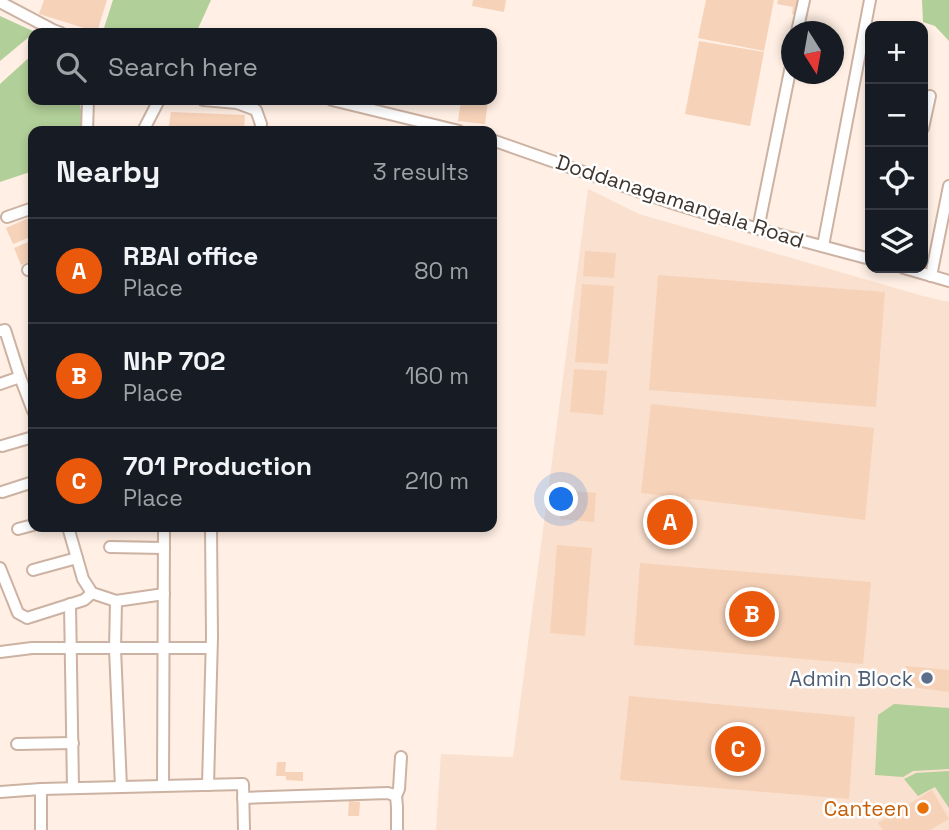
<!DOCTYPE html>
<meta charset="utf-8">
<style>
:root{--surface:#171b24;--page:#242831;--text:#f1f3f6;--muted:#9ea1a6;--line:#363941;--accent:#ea580c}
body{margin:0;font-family:"Space Grotesk",sans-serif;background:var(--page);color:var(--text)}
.controls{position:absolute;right:21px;top:21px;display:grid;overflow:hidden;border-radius:14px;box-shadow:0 4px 10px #0003}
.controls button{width:63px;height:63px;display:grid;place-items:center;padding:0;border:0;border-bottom:2px solid var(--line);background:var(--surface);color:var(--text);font:35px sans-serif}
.compass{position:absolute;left:781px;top:21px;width:63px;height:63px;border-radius:50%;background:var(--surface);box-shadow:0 4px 10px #0003;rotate:169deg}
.you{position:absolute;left:562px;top:500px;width:24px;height:24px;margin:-18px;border:5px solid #fff;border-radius:50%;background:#1a73e8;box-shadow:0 0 0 10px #1a73e833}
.badge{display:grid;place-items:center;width:46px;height:46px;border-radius:50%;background:var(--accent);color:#fff;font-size:23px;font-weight:700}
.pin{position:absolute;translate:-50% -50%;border:4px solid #fff;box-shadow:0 2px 7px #0006}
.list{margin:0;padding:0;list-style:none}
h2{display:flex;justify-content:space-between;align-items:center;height:91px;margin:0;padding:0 28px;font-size:30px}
h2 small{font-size:23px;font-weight:400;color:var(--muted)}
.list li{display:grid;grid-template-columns:46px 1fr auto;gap:21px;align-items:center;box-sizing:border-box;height:105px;padding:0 28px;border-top:2px solid var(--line)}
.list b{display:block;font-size:26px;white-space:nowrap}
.list p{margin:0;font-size:23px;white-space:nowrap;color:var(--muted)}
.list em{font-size:23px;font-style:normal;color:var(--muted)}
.icon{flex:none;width:38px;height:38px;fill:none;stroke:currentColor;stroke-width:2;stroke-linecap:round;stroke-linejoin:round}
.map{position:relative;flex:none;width:949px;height:830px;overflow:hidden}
.search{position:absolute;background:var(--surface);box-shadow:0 4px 10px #0003;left:28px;top:28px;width:469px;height:77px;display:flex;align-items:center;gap:18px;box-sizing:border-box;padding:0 24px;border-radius:14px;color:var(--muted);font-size:26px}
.panel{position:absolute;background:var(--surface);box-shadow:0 4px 10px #0003;left:28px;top:126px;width:469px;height:406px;border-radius:14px}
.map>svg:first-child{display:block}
.built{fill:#fae0ce}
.green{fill:#b1cf98}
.building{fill:#f6d2b9}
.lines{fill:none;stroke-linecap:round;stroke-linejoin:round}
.minor-casing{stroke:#ccb2a2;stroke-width:14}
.minor{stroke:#fff;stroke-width:10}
.service-dot{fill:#5c6f8a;stroke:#fff;stroke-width:2.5}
.food-dot{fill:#e8710a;stroke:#fff;stroke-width:2.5}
.labels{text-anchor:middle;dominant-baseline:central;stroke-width:5;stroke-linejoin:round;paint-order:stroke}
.street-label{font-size:21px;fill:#3f352e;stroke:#fff}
.service-label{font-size:21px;fill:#4e5e75;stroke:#fff;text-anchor:end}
.food-label{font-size:21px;fill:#c56008;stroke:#fff;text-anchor:end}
</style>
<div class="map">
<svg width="949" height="830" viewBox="0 0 949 830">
<rect width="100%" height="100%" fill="#ffefe4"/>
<polygon class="built" points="588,189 639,214 923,296 949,302 949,830 436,830 441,754 513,757"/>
<g class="green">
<polygon points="113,0 211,0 196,33 116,33 104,28"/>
<polygon points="922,0 949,0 949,41 935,26 923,22"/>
<polygon points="0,16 35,32 0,61"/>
<polygon points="33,54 33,100 79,100 83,121 81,131 33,131 33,171 0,182 0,84"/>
<polygon points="894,704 949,708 949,769 913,771 903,777 875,775 878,715"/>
<polygon points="949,771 949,808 935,787 918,796 904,779 916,773"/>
</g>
<g class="building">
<polygon points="44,0 107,0 97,32 39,14"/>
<polygon points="473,0 506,0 504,12 472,6"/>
<polygon points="706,0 774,0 764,51 698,38"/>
<polygon points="778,0 802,0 799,15 792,14 793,7 777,4"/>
<polygon points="699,41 764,52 750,126 685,114"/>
<polygon points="461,100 488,100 485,124 458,121"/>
<polygon points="171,112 245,115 244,131 168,131"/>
<polygon points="33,216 33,236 13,244 6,228"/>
<polygon points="33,240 33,260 21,265 14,248"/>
<polygon points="585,251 616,253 614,278 583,276"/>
<polygon points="658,275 885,292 876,407 649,390"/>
<polygon points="582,284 614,286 608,364 575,362"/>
<polygon points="574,369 607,371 603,415 570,412"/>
<polygon points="651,404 874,428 865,520 641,493"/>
<polygon points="563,490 596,493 594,522 560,519"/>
<polygon points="646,511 696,516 694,535 644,528"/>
<polygon points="557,545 592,548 585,636 550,633"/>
<polygon points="640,563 871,582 863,664 634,645"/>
<polygon points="906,666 949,670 949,692 904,686"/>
<polygon points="629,696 855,717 849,799 620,780"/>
<polygon points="277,762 286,762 285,772 303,772 303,781 286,780 286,776 276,776"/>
<polygon points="932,790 949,819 930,830 883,830 878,823"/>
<polygon points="349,801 360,802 359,816 348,816"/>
</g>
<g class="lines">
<g class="minor-casing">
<g id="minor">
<polyline points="0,2 53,30 61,33"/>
<polyline points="797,32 804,0"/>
<polyline points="203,100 237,103 256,110 261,124 260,131"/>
<polyline points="332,100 459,131"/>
<polyline points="923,128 930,96"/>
<polyline points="87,131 88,100"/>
<polyline points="143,131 159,100"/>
<polyline points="492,140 669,202 758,229 870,259"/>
<polyline points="7,217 33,208"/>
<polyline points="758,229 792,61"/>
<polyline points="823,246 870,0"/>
<polyline points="904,268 949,281"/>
<polyline points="28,270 33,268"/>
<polyline points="931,276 949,186"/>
<polyline points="0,331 5,330 20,377 0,384"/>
<polyline points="20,377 33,411"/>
<polyline points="2,446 33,437"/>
<polyline points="2,492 33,482"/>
<polyline points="68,527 83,579 92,593 116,601 164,594"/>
<polyline points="18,529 33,525"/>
<polyline points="110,547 164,548"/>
<polyline points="0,568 18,613 27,618 84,600 92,593"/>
<polyline points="33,570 77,558"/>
<polyline points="116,601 115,649 121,787"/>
<polyline points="70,604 73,788"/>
<polyline points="0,652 32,648 211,648"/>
<polyline points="17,744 73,743"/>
<polyline points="163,785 164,527"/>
<polyline points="208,785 212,637 211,527"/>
<polyline points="0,792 41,789 243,784 244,830"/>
<polyline points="396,796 399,789 401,757"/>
<polyline points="243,798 388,793 396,796 397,807 397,830"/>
<polyline points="41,830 41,789"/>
</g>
</g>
<use href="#minor" class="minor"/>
</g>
<circle class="service-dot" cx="927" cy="678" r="7"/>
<circle class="food-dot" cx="923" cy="808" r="7"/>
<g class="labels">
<g class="street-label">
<text transform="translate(680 201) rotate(18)">Doddanagamangala Road</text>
</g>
<g class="service-label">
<text x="913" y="678">Admin Block</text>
</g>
<g class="food-label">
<text x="909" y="808">Canteen</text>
</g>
</g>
</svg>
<div class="controls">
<button>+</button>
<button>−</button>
<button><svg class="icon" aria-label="locate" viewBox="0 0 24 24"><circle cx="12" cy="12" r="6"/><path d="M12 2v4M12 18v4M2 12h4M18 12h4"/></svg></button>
<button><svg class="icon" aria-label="layers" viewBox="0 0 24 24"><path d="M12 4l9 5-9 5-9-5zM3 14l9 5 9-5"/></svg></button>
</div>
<svg class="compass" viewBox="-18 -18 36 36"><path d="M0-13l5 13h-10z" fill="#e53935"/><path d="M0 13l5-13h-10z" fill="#9ea1a6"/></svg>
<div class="you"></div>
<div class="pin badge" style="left:670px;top:522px">A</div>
<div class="pin badge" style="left:752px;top:614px">B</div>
<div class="pin badge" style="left:738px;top:749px">C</div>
<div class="search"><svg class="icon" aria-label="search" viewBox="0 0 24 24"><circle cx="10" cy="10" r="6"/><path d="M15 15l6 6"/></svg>Search here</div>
<section class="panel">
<h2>Nearby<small>3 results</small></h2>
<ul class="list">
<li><span class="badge">A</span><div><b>RBAI office</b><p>Place</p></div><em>80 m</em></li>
<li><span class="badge">B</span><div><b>NhP 702</b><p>Place</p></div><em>160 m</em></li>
<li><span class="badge">C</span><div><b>701 Production</b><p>Place</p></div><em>210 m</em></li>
</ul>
</section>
</div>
